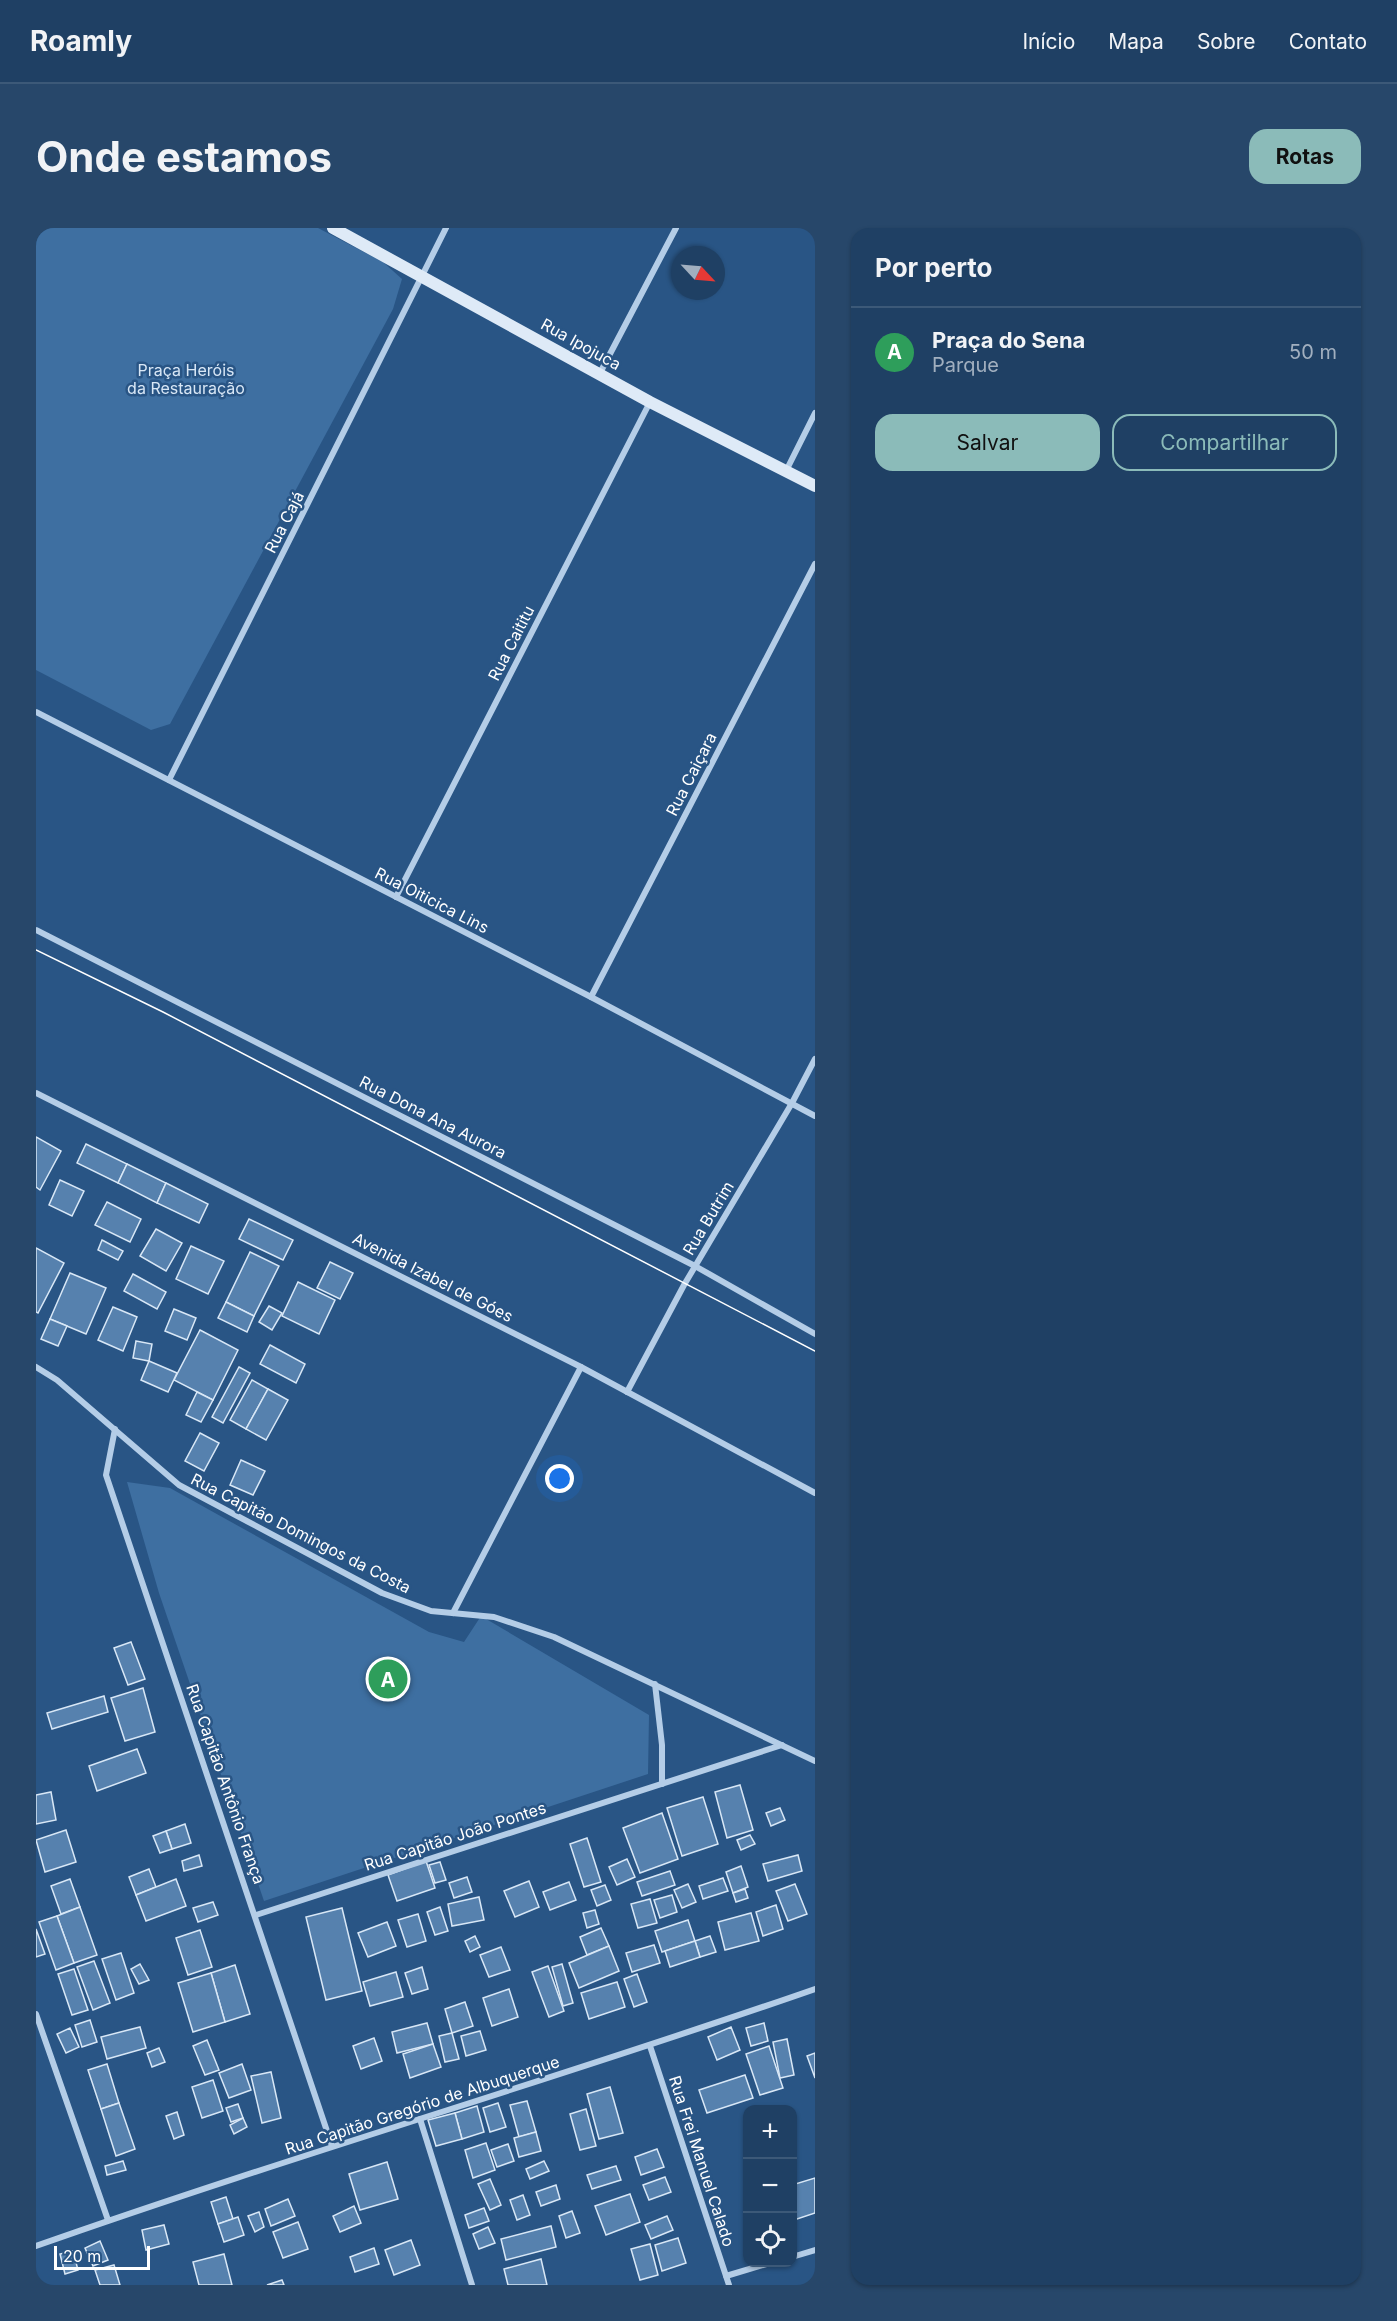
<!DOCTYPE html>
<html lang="pt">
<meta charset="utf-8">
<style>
:root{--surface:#1f4064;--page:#27476a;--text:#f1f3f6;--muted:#a1afbf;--line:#3c5978;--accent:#8bbbb9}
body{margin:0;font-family:Inter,sans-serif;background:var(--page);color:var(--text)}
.controls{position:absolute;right:18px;bottom:18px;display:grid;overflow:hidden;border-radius:12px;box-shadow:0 2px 4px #0004}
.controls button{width:54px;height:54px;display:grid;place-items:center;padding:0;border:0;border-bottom:2px solid var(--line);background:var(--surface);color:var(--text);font:30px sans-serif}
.compass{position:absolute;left:635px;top:18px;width:54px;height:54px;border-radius:50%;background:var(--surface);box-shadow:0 2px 4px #0004;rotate:116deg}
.scale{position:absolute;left:18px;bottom:15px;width:96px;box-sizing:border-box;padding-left:6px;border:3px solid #fff;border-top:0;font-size:16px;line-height:21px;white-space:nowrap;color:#fff;-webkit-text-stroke:4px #295585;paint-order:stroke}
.you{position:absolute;left:524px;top:1251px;width:21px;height:21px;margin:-15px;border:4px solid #fff;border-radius:50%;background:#1a73e8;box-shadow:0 0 0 9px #1a73e833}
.badge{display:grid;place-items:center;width:39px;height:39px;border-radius:50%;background:var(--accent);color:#fff;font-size:20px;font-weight:700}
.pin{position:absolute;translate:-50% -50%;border:3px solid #fff;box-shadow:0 2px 6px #0006}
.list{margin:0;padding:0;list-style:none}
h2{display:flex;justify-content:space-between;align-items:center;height:78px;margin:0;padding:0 24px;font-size:26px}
h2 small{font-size:20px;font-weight:400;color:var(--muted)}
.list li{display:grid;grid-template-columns:39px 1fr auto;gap:18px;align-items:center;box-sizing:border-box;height:90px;padding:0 24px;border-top:2px solid var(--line)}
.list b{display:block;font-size:22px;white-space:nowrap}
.list p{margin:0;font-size:20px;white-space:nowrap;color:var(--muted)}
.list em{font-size:20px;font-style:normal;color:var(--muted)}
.actions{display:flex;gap:12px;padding:18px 24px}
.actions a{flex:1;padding:14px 0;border:2px solid var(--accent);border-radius:18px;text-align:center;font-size:21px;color:var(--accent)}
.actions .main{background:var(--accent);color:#111}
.icon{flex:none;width:33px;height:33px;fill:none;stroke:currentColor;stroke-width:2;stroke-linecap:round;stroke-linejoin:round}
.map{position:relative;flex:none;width:779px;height:2057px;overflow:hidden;border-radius:18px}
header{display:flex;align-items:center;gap:36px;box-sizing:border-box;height:84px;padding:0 30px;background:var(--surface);border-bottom:2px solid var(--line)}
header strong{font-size:28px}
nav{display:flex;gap:33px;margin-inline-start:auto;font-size:21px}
.intro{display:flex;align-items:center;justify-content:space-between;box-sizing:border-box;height:144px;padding:0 36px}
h1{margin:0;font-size:42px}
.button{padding:15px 27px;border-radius:18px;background:var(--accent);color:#111;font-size:21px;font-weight:700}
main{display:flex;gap:36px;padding:0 36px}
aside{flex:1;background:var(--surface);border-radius:18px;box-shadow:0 2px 4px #0004}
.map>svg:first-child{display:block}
.green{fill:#3e6fa1}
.building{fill:#5681ae;stroke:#d8e7f6;stroke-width:1.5}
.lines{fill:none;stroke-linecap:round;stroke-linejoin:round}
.minor{stroke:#b4cde7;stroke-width:6}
.secondary{stroke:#deeaf7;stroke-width:12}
.tram{stroke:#fff;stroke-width:1.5}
.labels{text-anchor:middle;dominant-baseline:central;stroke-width:5;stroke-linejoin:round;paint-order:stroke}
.street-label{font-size:16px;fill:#fff;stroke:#295585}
.park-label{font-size:16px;fill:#d8e7f6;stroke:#295585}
</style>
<header>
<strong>Roamly</strong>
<nav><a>Início</a><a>Mapa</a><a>Sobre</a><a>Contato</a></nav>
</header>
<div class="intro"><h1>Onde estamos</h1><a class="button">Rotas</a></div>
<main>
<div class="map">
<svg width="779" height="2057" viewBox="0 0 779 2057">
<rect width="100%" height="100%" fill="#295585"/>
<g class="green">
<polygon points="0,0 282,0 347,34 366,51 357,81 134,496 115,502 0,442"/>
<polygon points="91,1254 134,1260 393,1404 428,1414 445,1388 613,1487 612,1546 228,1673 123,1365"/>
</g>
<g class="building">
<polygon points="0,909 25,923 4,962 0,959"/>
<polygon points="50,916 91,936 82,955 41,935"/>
<polygon points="91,936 130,955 121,975 82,955"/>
<polygon points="24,952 48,963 36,988 13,977"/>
<polygon points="130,955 172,976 163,995 121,975"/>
<polygon points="71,974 105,991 94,1014 59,997"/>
<polygon points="213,991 257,1012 247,1032 203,1011"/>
<polygon points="120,1001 146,1015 130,1043 104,1028"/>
<polygon points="66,1012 87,1023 82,1032 62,1022"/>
<polygon points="155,1018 188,1033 172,1066 140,1051"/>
<polygon points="0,1020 28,1035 2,1085 0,1084"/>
<polygon points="214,1024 243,1038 218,1088 190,1074"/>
<polygon points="294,1034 317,1045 304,1071 281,1060"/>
<polygon points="34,1045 70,1060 50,1106 14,1091"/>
<polygon points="97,1046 130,1064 121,1081 88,1063"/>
<polygon points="262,1054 299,1072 283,1106 246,1088"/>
<polygon points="190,1074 218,1088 211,1104 182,1090"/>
<polygon points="233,1078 246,1085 236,1102 223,1094"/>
<polygon points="77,1079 101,1089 87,1123 62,1112"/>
<polygon points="138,1081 160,1090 151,1112 129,1103"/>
<polygon points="14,1091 31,1098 22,1118 5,1111"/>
<polygon points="164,1102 202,1122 177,1172 138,1152"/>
<polygon points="100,1113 116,1116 113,1133 97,1130"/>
<polygon points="234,1117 269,1136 260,1155 224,1136"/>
<polygon points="113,1133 141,1145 132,1164 105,1152"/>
<polygon points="203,1139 214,1145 187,1195 176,1189"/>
<polygon points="216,1152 232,1161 210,1201 194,1192"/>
<polygon points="232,1161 252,1172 230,1212 210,1201"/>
<polygon points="161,1164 177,1172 165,1194 150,1187"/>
<polygon points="164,1205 183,1215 168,1243 149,1233"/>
<polygon points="205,1232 229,1243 217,1267 194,1257"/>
<polygon points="95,1414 109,1451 92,1457 78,1420"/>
<polygon points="107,1460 119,1504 89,1513 75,1470"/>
<polygon points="68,1468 72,1484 16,1501 11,1485"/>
<polygon points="101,1521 110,1545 61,1563 53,1538"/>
<polygon points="704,1557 717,1602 691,1610 679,1564"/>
<polygon points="15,1564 20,1592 0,1596 0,1567"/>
<polygon points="667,1569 682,1616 646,1628 631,1580"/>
<polygon points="744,1580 749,1592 735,1598 730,1585"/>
<polygon points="626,1585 642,1631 604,1645 587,1600"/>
<polygon points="149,1596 155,1615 136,1621 130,1603"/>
<polygon points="30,1602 40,1634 9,1644 0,1612"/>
<polygon points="130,1603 136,1621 124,1625 117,1608"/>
<polygon points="714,1607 719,1616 705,1622 701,1612"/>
<polygon points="551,1610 565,1654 548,1659 534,1616"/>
<polygon points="163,1627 166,1638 148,1643 146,1633"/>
<polygon points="762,1627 766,1643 732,1653 727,1636"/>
<polygon points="591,1631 599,1649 581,1657 573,1639"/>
<polygon points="390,1633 399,1660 361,1673 352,1647"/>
<polygon points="404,1634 410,1652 399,1655 393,1637"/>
<polygon points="705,1638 712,1659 697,1665 690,1644"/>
<polygon points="113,1641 120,1659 100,1667 93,1649"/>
<polygon points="634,1643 639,1657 606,1668 601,1654"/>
<polygon points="431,1649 436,1664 418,1670 413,1655"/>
<polygon points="687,1650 692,1663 667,1671 663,1658"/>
<polygon points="34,1651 44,1679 25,1686 15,1658"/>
<polygon points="140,1651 150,1678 110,1693 100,1667"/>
<polygon points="493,1653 503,1679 479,1689 468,1663"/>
<polygon points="533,1654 540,1672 514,1682 507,1664"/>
<polygon points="652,1656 660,1674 646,1680 638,1662"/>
<polygon points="759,1656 771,1686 752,1693 740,1663"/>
<polygon points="569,1657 575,1672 561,1678 555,1662"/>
<polygon points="709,1661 712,1670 700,1674 697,1665"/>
<polygon points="636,1667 641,1684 624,1690 618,1672"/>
<polygon points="443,1669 448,1692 416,1698 412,1676"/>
<polygon points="614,1671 621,1695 602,1700 595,1676"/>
<polygon points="177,1674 182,1687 162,1694 157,1680"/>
<polygon points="740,1677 747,1701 727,1708 720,1684"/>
<polygon points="44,1679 61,1727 38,1735 21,1688"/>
<polygon points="404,1679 412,1703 399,1707 391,1684"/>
<polygon points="306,1680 326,1763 290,1772 270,1689"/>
<polygon points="559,1682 563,1696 551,1700 547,1685"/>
<polygon points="715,1685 723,1713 689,1722 682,1694"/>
<polygon points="382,1686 390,1713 371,1719 362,1692"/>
<polygon points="21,1688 38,1735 20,1742 3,1694"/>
<polygon points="652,1692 659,1713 626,1724 619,1703"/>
<polygon points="351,1694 360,1718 332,1729 322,1705"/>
<polygon points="565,1700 573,1718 551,1727 544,1709"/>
<polygon points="0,1701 9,1726 0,1729"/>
<polygon points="164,1702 176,1739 152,1747 140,1710"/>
<polygon points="439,1708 444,1719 434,1724 429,1713"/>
<polygon points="674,1708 680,1724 664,1729 659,1713"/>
<polygon points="659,1713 664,1729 634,1739 629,1723"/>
<polygon points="618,1717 624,1735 596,1744 590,1725"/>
<polygon points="573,1718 583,1743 543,1760 533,1735"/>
<polygon points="465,1719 474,1742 453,1749 444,1727"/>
<polygon points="85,1725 98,1765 80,1772 66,1731"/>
<polygon points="58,1733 74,1775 57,1782 41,1739"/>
<polygon points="104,1736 113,1752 103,1756 95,1741"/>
<polygon points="526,1736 537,1775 527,1778 516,1739"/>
<polygon points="199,1737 214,1786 189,1794 175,1745"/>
<polygon points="512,1738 528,1783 513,1789 496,1744"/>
<polygon points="386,1739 392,1761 376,1766 369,1745"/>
<polygon points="38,1741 52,1782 36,1787 22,1746"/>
<polygon points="360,1744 367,1769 334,1778 327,1754"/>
<polygon points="175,1745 189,1794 157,1804 142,1755"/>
<polygon points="601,1746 611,1774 598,1779 588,1751"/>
<polygon points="581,1754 589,1779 553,1791 545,1765"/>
<polygon points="473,1761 482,1789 456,1798 447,1770"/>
<polygon points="429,1774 437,1798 416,1805 409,1781"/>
<polygon points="54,1792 61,1814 46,1819 39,1797"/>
<polygon points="391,1795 397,1816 361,1825 356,1804"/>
<polygon points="728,1795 732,1813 715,1818 710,1800"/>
<polygon points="104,1799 110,1820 71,1831 65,1809"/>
<polygon points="695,1799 704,1822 681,1832 672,1809"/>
<polygon points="34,1800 43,1819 30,1825 21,1806"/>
<polygon points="444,1803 450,1822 430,1828 425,1808"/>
<polygon points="416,1805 423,1831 409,1834 403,1808"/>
<polygon points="338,1810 346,1833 325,1841 317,1818"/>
<polygon points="751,1811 758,1847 744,1850 737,1814"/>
<polygon points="171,1812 183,1842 169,1847 157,1818"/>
<polygon points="397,1816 405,1839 374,1850 367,1826"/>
<polygon points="733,1818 747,1860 724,1867 710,1826"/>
<polygon points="123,1820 129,1834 116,1839 111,1825"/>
<polygon points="779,1825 779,1850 771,1828"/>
<polygon points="71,1836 83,1875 65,1881 52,1842"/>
<polygon points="206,1836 215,1862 193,1870 183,1845"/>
<polygon points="235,1844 245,1890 226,1895 215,1848"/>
<polygon points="709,1847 717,1870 671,1885 663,1862"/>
<polygon points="177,1852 187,1883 166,1890 156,1859"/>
<polygon points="574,1859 587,1905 563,1911 551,1866"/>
<polygon points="491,1873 500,1904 483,1909 474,1877"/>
<polygon points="83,1875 99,1921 80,1928 65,1881"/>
<polygon points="462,1875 470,1899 454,1904 447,1880"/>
<polygon points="202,1876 207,1890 195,1894 190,1880"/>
<polygon points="441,1878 448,1904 426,1911 419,1885"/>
<polygon points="550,1881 560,1918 544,1922 534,1886"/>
<polygon points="141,1884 148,1907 138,1911 130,1888"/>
<polygon points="419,1885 426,1911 400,1918 392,1892"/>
<polygon points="207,1890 211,1899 198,1906 194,1897"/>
<polygon points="500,1904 505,1923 483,1929 478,1910"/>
<polygon points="450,1915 459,1942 437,1950 429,1922"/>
<polygon points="472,1916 478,1933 461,1939 455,1922"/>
<polygon points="621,1921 628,1939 605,1947 599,1929"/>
<polygon points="87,1933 90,1942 71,1947 69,1938"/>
<polygon points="508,1933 513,1943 494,1951 490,1941"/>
<polygon points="351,1934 362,1971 324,1982 313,1946"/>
<polygon points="580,1938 585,1952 556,1961 551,1947"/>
<polygon points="629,1949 635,1964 613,1972 607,1957"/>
<polygon points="779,1950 779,1985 758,1992 756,1957"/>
<polygon points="454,1951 465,1977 454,1982 442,1956"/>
<polygon points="520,1957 524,1971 505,1978 500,1964"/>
<polygon points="594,1966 604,1994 570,2007 559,1978"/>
<polygon points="487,1967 494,1987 481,1992 474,1972"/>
<polygon points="190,1969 197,1991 182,1996 175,1974"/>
<polygon points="252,1971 259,1988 235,1998 229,1981"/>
<polygon points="318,1978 325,1995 304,2004 297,1988"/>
<polygon points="448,1980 453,1993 433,2000 429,1987"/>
<polygon points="536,1983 544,2005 530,2010 523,1988"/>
<polygon points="223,1984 228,1999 219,2004 212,1988"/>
<polygon points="631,1988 637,2002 615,2011 609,1997"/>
<polygon points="202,1989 208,2007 188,2014 182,1996"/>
<polygon points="262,1994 272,2021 247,2030 237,2004"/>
<polygon points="128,1997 133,2016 110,2022 106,2002"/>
<polygon points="515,1998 520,2019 470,2032 465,2011"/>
<polygon points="452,1999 459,2015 443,2021 437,2006"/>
<polygon points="642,2010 650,2035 626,2043 619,2017"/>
<polygon points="375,2012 384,2037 358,2047 349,2022"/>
<polygon points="64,2013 72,2032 57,2038 49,2020"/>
<polygon points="614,2016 622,2047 604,2052 595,2021"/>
<polygon points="338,2020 343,2036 319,2044 314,2029"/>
<polygon points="37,2023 42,2042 29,2046 24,2026"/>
<polygon points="188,2026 196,2057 163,2057 157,2034"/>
<polygon points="505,2031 511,2057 472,2057 468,2041"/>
<polygon points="78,2037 84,2057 64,2057 59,2042"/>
<polygon points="246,2052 248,2057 231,2057"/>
</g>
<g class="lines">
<g class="minor">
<polyline points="564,145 640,0"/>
<polyline points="750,243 779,185"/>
<polyline points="0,484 555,769 779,888"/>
<polyline points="133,552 410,0"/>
<polyline points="360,669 614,174"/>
<polyline points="0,702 659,1038 779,1106"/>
<polyline points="555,769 779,336"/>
<polyline points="0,865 545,1139 779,1265"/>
<polyline points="0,1139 21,1152 143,1257 346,1365 395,1383 458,1389 518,1409 779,1533"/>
<polyline points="591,1164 648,1057 756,875 779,831"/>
<polyline points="79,1201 70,1247 296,1918"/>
<polyline points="417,1385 545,1139"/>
<polyline points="619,1456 626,1517 626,1556"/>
<polyline points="220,1687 746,1517"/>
<polyline points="0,1786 72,1992"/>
<polyline points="614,1818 693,2057"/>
<polyline points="384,1891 436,2057"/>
<path d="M 0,2018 C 258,1927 521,1851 779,1761"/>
<polyline points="756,2029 779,2022"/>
<polyline points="690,2048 737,2034"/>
</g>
<polyline class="secondary" points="297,0 614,174 779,258"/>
<polyline class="tram" points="0,722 127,784 779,1123"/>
</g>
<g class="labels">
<g class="street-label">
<text transform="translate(545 116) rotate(29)">Rua Ipojuca</text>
<text transform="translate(248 294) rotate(-63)">Rua Cajá</text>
<text transform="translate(475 415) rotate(-63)">Rua Caititu</text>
<text transform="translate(655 546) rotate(-63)">Rua Caiçara</text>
<text transform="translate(396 672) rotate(27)">Rua Oiticica Lins</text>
<text transform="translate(397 889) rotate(27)">Rua Dona Ana Aurora</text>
<text transform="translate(672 990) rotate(-59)">Rua Butrim</text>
<text transform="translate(397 1049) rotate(27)">Avenida Izabel de Góes</text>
<text transform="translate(265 1305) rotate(27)">Rua Capitão Domingos da Costa</text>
<text transform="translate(190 1556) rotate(71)">Rua Capitão Antônio França</text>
<text transform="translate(419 1608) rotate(-18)">Rua Capitão João Pontes</text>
<text transform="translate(386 1877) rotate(-18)">Rua Capitão Gregório de Albuquerque</text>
<text transform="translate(666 1933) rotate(72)">Rua Frei Manuel Calado</text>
</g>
<g class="park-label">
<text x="150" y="142">Praça Heróis<tspan x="150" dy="18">da Restauração</tspan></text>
</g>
</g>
</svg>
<div class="controls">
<button>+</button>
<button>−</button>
<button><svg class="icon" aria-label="locate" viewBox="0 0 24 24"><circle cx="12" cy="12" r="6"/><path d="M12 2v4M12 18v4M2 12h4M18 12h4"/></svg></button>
</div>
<svg class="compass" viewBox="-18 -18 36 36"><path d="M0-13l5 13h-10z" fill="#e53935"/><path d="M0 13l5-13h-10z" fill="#a1afbf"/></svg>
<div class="scale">20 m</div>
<div class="you"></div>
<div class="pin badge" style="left:352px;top:1451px;background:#2e9e5b">A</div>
</div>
<aside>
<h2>Por perto<small></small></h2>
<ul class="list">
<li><span class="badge" style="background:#2e9e5b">A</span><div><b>Praça do Sena</b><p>Parque</p></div><em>50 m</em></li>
</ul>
<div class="actions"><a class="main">Salvar</a><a>Compartilhar</a></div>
</aside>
</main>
